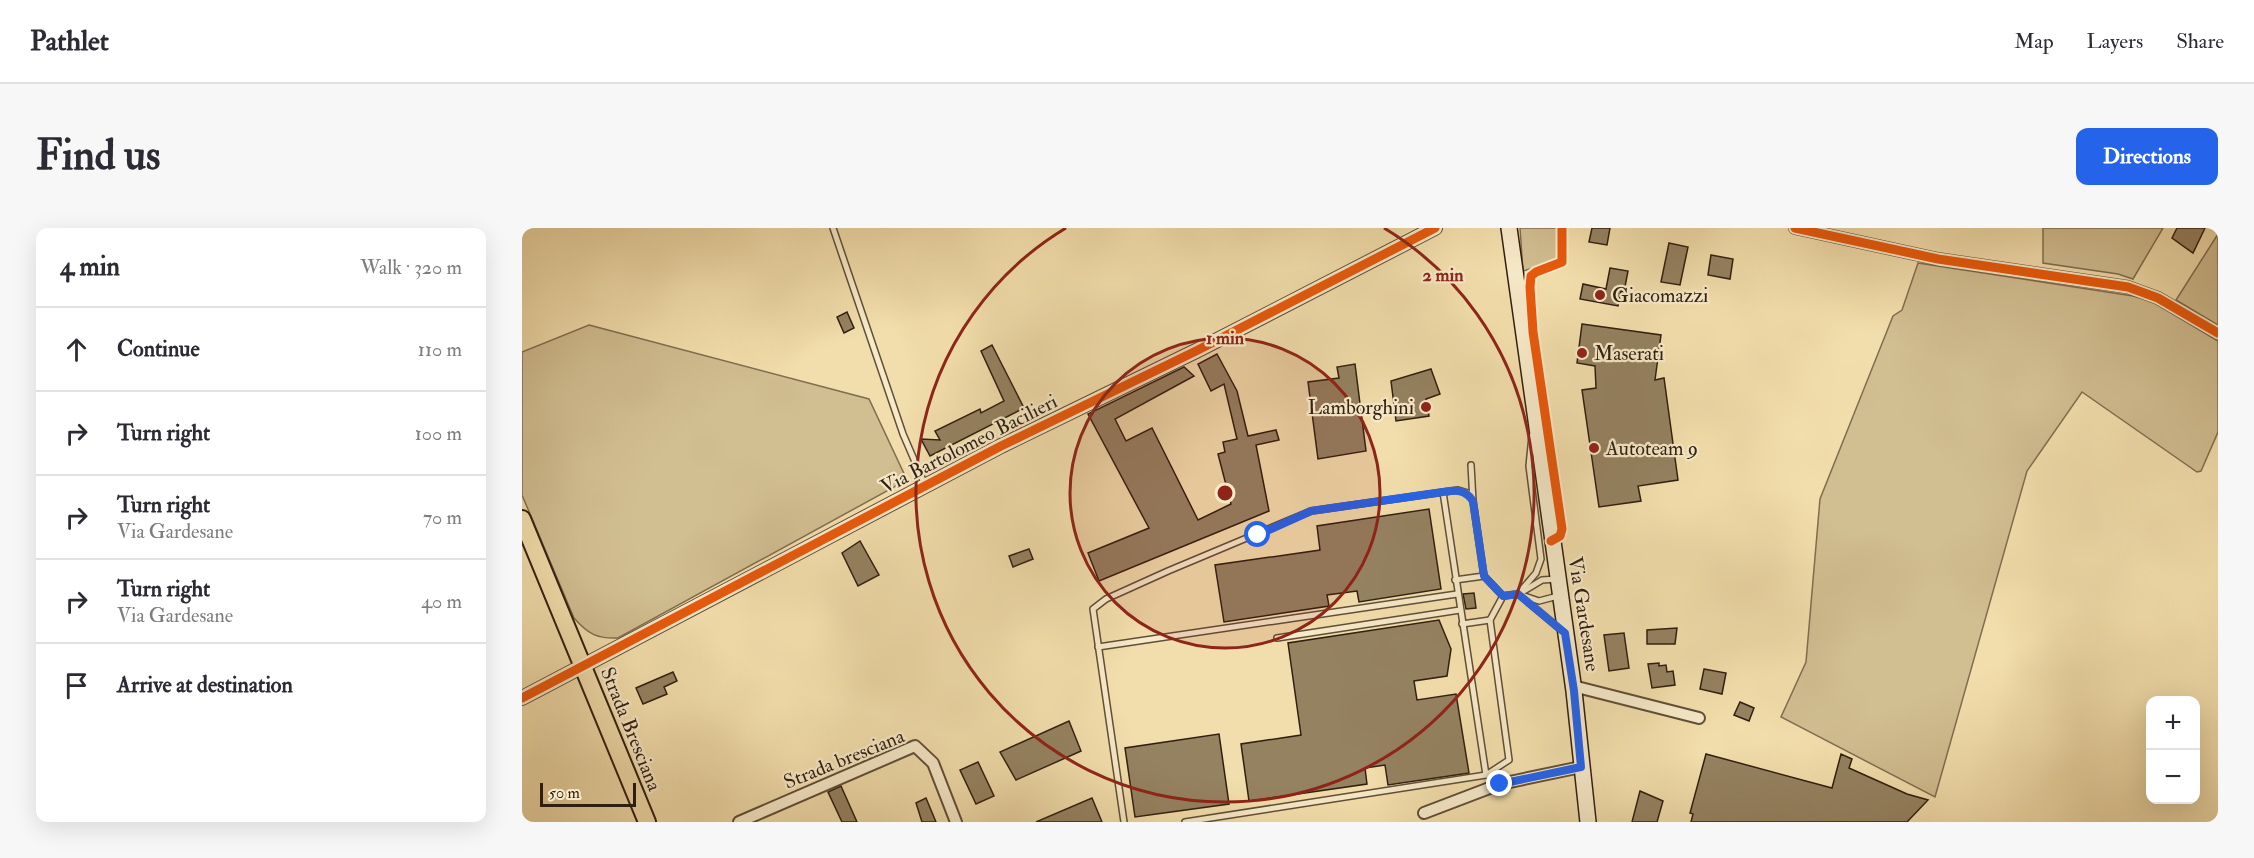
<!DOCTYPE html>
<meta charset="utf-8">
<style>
:root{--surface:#fff;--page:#f7f7f7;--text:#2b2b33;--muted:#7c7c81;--line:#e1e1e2;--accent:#2563eb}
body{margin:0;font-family:"IM FELL Double Pica",serif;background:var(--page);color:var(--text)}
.controls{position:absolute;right:18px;bottom:18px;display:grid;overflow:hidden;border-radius:12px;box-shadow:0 6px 24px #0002}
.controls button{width:54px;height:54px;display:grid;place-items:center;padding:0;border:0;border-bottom:2px solid var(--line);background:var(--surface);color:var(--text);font:30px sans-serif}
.scale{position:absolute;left:18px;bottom:15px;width:96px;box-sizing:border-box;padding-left:6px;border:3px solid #301f10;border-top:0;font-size:16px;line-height:21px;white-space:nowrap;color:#301f10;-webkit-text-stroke:4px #f7eac9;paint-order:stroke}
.stop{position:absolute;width:18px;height:18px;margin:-14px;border:4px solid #2563eb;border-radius:50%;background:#fff}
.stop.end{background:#2563eb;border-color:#fff;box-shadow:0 2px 6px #0008}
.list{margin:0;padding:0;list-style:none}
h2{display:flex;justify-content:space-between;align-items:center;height:78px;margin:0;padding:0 24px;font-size:26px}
h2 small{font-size:20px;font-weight:400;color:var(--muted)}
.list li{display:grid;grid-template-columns:39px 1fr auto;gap:18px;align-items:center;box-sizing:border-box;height:84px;padding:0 24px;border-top:2px solid var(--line)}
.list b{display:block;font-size:22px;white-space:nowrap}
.list p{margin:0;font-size:20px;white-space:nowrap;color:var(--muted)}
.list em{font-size:20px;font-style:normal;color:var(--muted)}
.icon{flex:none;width:33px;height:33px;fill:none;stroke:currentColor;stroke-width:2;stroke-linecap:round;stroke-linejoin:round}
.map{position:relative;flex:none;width:1696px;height:594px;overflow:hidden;border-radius:12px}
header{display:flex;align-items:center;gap:36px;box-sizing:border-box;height:84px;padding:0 30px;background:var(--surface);border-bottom:2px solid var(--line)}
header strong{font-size:28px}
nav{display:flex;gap:33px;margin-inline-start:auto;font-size:21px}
.intro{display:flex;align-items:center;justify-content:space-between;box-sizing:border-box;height:144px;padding:0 36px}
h1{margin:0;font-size:42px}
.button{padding:15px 27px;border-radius:12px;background:var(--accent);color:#fff;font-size:21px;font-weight:700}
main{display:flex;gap:36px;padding:0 36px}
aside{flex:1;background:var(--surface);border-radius:12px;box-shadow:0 6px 24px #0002}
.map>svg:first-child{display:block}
.green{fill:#d1be91;stroke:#806e50;stroke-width:1.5}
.building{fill:#958261;stroke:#301f10;stroke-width:1.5}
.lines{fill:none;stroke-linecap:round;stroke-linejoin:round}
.service-casing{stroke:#604f37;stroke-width:8}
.minor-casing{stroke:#604f37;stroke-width:14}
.tertiary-casing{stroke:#604f37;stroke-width:16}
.secondary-casing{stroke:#301f10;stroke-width:18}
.primary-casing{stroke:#301f10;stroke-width:20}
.service{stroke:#f7eac9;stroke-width:5}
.minor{stroke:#f7eac9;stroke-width:10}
.tertiary{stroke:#f7eac9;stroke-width:14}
.secondary{stroke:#f7eac9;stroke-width:15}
.primary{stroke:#f2deac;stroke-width:16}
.cycleway-casing{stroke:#f7eac9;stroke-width:13}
.cycleway{stroke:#e8590c;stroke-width:9}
.route{stroke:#2563eb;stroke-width:8}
.ring{fill:none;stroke:#8f2418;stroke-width:3}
.poi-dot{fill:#8f2418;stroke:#f7eac9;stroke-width:2}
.labels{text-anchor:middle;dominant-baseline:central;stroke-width:4.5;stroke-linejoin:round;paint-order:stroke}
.poi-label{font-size:20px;fill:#301f10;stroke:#f7eac9;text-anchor:start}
.street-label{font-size:20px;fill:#301f10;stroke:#f7eac9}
.centre{fill:#8f2418;stroke:#f7eac9;stroke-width:3}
.ring-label{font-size:18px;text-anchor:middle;font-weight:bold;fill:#8f2418;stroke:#f7eac9;stroke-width:4.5;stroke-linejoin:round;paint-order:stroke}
</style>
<header>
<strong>Pathlet</strong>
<nav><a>Map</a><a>Layers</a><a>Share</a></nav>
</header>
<div class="intro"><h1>Find us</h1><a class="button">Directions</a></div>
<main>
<aside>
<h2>4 min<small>Walk · 320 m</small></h2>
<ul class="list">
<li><svg class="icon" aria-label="ahead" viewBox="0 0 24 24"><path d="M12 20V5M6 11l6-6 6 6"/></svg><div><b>Continue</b></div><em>110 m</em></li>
<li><svg class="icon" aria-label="right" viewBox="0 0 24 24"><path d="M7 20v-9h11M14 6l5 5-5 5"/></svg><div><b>Turn right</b></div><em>100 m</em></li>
<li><svg class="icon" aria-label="right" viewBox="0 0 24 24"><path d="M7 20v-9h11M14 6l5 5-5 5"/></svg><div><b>Turn right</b><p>Via Gardesane</p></div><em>70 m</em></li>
<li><svg class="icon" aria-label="right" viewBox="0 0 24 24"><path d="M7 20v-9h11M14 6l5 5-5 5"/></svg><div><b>Turn right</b><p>Via Gardesane</p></div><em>40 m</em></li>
<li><svg class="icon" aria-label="arrive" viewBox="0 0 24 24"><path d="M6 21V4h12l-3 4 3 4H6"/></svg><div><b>Arrive at destination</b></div></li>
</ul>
</aside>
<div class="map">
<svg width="1696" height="594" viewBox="0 0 1696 594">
<rect width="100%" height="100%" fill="#f2deac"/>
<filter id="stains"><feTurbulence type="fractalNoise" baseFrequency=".00333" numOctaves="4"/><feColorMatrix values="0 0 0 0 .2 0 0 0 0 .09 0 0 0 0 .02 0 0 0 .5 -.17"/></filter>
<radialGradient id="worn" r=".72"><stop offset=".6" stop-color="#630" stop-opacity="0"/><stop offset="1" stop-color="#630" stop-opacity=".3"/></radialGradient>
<g class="green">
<polygon points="998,0 1037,0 1039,29 1035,33 1001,43"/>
<polygon points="1521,0 1641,0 1611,51 1596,46 1521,35"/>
<polygon points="1696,6 1696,97 1654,72"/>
<polygon points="1396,35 1611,68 1630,73 1696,113 1696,204 1679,243 1675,244 1560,164 1505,243 1413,569 1259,489 1284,434 1298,271 1371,88 1380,82"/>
<path d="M 67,97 L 347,171 L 385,252 L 96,410 C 75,411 66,406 52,390 L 0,267 L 0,124 Z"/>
</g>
<g class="building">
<polygon points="1070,0 1088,0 1085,17 1067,14"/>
<polygon points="1655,0 1683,0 1671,25 1650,10"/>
<polygon points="1147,15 1166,19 1158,57 1139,54"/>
<polygon points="1189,27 1211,31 1208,51 1186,47"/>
<polygon points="1088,40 1106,43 1102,64 1099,63 1096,78 1058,71 1061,56 1084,61"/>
<polygon points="325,84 332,100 322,105 315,89"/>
<polygon points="1060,96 1139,107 1133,152 1142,150 1156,252 1116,258 1119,273 1077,279 1060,162 1074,160 1073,138 1055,135"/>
<polygon points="470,117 502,180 408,228 399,211 418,212 413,203 458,181 459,185 482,173 459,123"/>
<polygon points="695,126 715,163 726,208 754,202 757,212 734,217 747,283 577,353 566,325 627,300 566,186 662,139 672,148 593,191 604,213 630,200 676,292 709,276 696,226 703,224 701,214 715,211 702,156 689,163 676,136"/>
<polygon points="833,136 844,223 796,231 786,154 817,150 815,139"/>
<polygon points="909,141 918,166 904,171 907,188 874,193 869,153"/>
<polygon points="907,281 919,361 837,374 835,363 805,367 807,378 702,394 693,337 798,322 795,298"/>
<polygon points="338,313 357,347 336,358 320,325"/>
<polygon points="507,321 511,331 491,339 487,328"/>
<polygon points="952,365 954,380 944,381 941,366"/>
<polygon points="917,392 929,421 925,448 892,453 895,472 934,466 947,545 866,557 863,537 843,540 845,556 727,573 719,516 779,507 766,415"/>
<polygon points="1155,400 1153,416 1125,416 1125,402"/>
<polygon points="1102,405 1107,440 1087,443 1082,407"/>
<polygon points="1137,435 1137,438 1144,437 1145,444 1151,443 1153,457 1130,460 1126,436"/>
<polygon points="1182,441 1204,445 1200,466 1178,461"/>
<polygon points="151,444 155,453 142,459 145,466 121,476 114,460"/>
<polygon points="1218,474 1232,480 1227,493 1212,487"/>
<polygon points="547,493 559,523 494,552 478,524"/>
<polygon points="697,506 707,576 613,589 603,520"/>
<polygon points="1184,526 1310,560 1319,526 1330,531 1327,540 1385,566 1406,572 1385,594 1169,594 1171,586 1168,585"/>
<polygon points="456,534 472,568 454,576 438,542"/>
<polygon points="319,558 335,594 320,594 306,564"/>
<polygon points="1118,563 1141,573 1135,594 1110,594"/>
<polygon points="404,570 414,594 400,594 394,575"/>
<polygon points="570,570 580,594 514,594"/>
</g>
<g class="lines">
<g class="service-casing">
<g id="service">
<polyline points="311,0 381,206 403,257"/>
<polyline points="949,237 951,273 962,348 981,368 996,366 1017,373 1036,368"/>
<polyline points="921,264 964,547 987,532 968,392 981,368"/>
<polyline points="933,352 962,348"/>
<polyline points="1000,364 1020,352 1035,351"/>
<polyline points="996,366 1014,345 1019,331 1007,238 1010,208"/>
<polyline points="1000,369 1039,402"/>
<polyline points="940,396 968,392"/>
<polyline points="755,410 938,382"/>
<polyline points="576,419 935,366"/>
<polyline points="602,594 571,381 584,371 646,343 789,283 936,262 946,265 951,273"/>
<polyline points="663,594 964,547"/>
</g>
</g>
<g class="minor-casing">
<g id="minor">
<polyline points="1273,0 1416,31 1606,59 1636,70 1696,105"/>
<polyline points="1051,458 1177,490"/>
<polyline points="902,585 978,556 1059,539"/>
<polyline points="217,594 393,518 411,535 434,594"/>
</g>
</g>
<g class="tertiary-casing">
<polyline id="tertiary" points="0,470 479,218 676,122 913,0"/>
</g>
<g class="secondary-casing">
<polyline id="secondary" points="987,0 1052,463 1066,594"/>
</g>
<g class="primary-casing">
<polyline id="primary" points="0,291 125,594"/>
</g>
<use href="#service" class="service"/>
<use href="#minor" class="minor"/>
<use href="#tertiary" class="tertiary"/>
<use href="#secondary" class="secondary"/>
<use href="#primary" class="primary"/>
<g class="cycleway-casing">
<g id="cycleway">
<polyline points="1273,0 1416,31 1606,59 1636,70 1696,105"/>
<polyline points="1029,313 1038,308 1040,301 1011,104 1008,59 1009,48 1014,44 1040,34 1040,0"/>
<polyline points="0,470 479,218 676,122 913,0"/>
</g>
</g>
<use href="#cycleway" class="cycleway"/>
</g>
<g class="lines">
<path class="route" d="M 736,307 L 789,283 L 921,264 C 934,262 943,261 951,273 L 962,348 L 981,368 L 996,366 L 1043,405 L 1052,463 L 1059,539 L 978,556"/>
</g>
<circle cx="703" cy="265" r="155" fill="#8f2418" fill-opacity=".12"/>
<g class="ring">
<circle cx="703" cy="265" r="155"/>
<path d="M862 0A309 309 0 1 1 544 0"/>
</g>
<g class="poi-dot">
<circle cx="1078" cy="67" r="6"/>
<circle cx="1060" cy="125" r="6"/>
<circle cx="904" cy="179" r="6"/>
<circle cx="1072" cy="220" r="6"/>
</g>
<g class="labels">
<g class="poi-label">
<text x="1090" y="67">Giacomazzi</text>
<text x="1072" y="125">Maserati</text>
<text x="892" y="179" text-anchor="end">Lamborghini</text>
<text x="1084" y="220">Autoteam 9</text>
</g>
<g class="street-label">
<text transform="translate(447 216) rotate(-27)">Via Bartolomeo Bacilieri</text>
<text transform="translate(1062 386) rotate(81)">Via Gardesane</text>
<text transform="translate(109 501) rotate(68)">Strada Bresciana</text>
<text transform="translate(322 531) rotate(-22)">Strada bresciana</text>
</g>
</g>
<circle cx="703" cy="265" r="9" class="centre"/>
<g class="ring-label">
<text x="921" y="53">2 min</text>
<text x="703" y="116">1 min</text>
</g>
<rect width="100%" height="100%" filter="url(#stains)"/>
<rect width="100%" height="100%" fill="url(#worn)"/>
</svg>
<div class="controls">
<button>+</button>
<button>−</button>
</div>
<div class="scale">50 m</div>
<div class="stop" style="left:736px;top:307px"></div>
<div class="stop end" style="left:978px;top:556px"></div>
</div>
</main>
